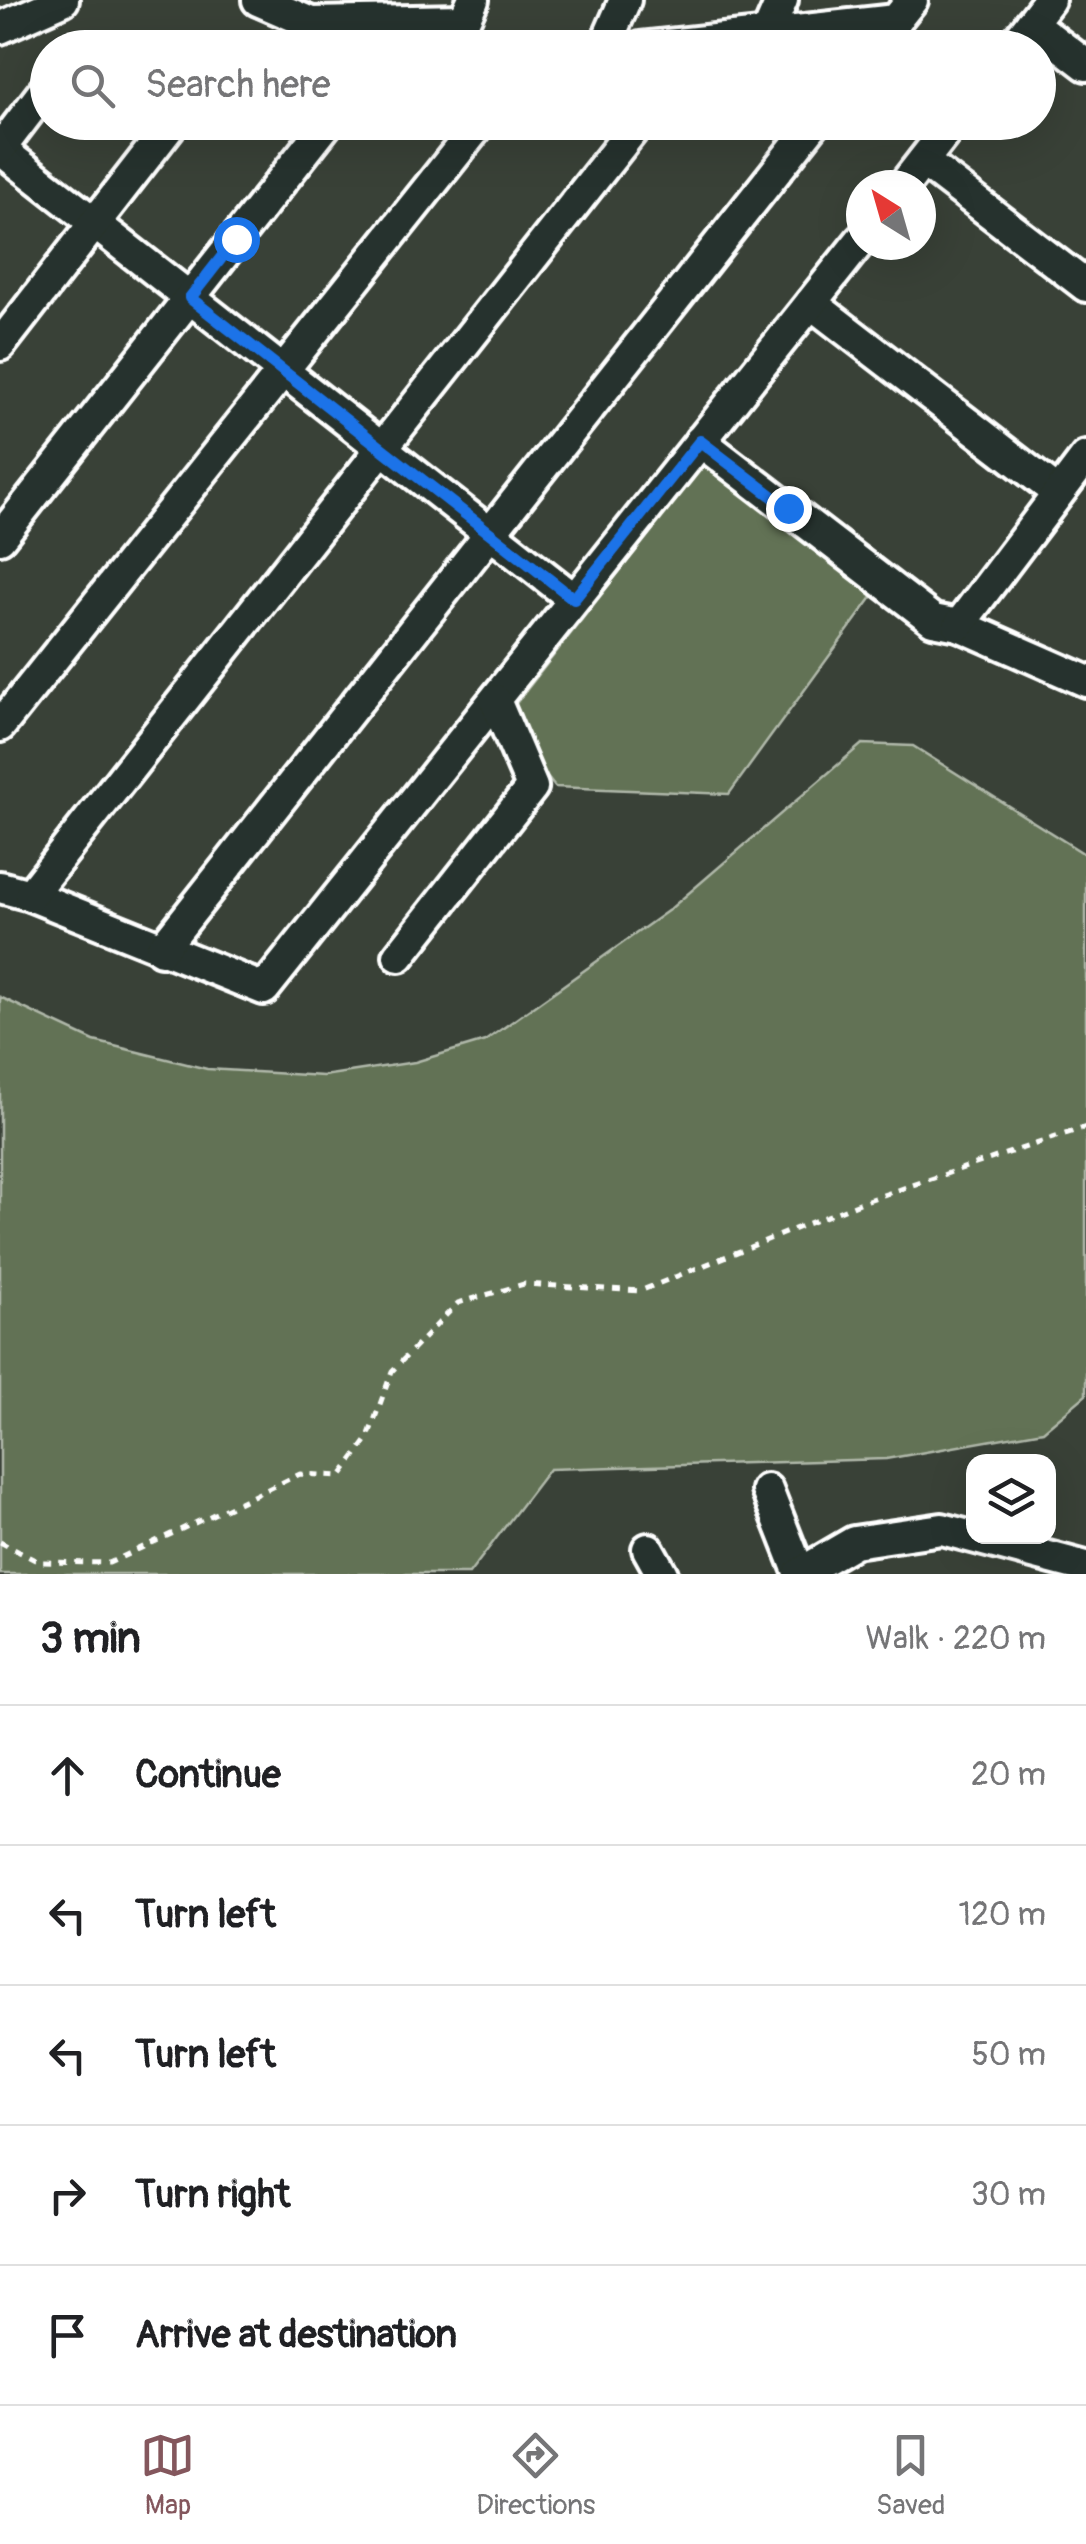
<!DOCTYPE html>
<meta charset="utf-8">
<style>
:root{--surface:#fff;--page:#f2f2f2;--text:#202124;--muted:#757577;--line:#e0e0e0;--accent:#84575d}
body{margin:0;font-family:Pangolin,sans-serif;background:var(--page);color:var(--text)}
.controls{position:absolute;right:30px;bottom:30px;display:grid;overflow:hidden;border-radius:20px;box-shadow:0 10px 40px #0002}
.controls button{width:90px;height:90px;display:grid;place-items:center;padding:0;border:0;border-bottom:2px solid var(--line);background:var(--surface);color:var(--text);font:50px sans-serif}
.compass{position:absolute;left:846px;top:170px;width:90px;height:90px;border-radius:50%;background:var(--surface);box-shadow:0 10px 40px #0002;rotate:323deg}
.stop{position:absolute;width:30px;height:30px;margin:-22px;border:8px solid #1a73e8;border-radius:50%;background:#fff}
.stop.end{background:#1a73e8;border-color:#fff;box-shadow:0 2px 10px #0008}
.list{margin:0;padding:0;list-style:none}
h2{display:flex;justify-content:space-between;align-items:center;height:130px;margin:0;padding:0 40px;font-size:42px}
h2 small{font-size:32px;font-weight:400;color:var(--muted)}
.list li{display:grid;grid-template-columns:65px 1fr auto;gap:30px;align-items:center;box-sizing:border-box;height:140px;padding:0 40px;border-top:2px solid var(--line)}
.list b{display:block;font-size:38px;white-space:nowrap}
.list em{font-size:32px;font-style:normal;color:var(--muted)}
.icon{flex:none;width:55px;height:55px;fill:none;stroke:currentColor;stroke-width:2;stroke-linecap:round;stroke-linejoin:round}
.map{position:relative;flex:none;width:1086px;height:1574px;overflow:hidden}
.search{position:absolute;background:var(--surface);box-shadow:0 10px 40px #0002;left:30px;right:30px;top:30px;height:110px;display:flex;align-items:center;gap:25px;box-sizing:border-box;padding:0 35px;border-radius:55px;color:var(--muted);font-size:38px}
.sheet{height:830px;background:var(--surface)}
nav{display:flex;justify-content:space-around;align-items:center;box-sizing:border-box;height:140px;border-top:2px solid var(--line);background:var(--surface);font-size:28px;color:var(--muted)}
nav a{display:grid;justify-items:center;gap:5px}
nav .on{color:var(--accent)}
.map>svg:first-child{display:block}
.green{fill:#627254;stroke:#b0b8aa;stroke-width:2.5}
.lines{fill:none;stroke-linecap:round;stroke-linejoin:round}
.minor-casing{stroke:#fff;stroke-width:38}
.path{stroke:#fff;stroke-width:5;stroke-dasharray:8 8;stroke-linecap:butt}
.minor{stroke:#26332d;stroke-width:30}
.route{stroke:#1a73e8;stroke-width:12}
</style>
<div class="map">
<svg width="1086" height="1574" viewBox="0 0 1086 1574">
<rect width="100%" height="100%" fill="#394137"/>
<filter id="ink" filterUnits="userSpaceOnUse"><feTurbulence type="fractalNoise" baseFrequency=".01" numOctaves="2"/><feDisplacementMap in="SourceGraphic" scale="20" xChannelSelector="R" yChannelSelector="G"/><feConvolveMatrix kernelMatrix="1 2 1 2 8 2 1 2 1" color-interpolation-filters="sRGB"/></filter>
<g filter="url(#ink)">
<g class="green">
<polygon points="707,460 878,589 729,794 555,787 528,753 514,706"/>
<polygon points="862,744 913,746 1086,855 1086,1395 1043,1431 886,1459 549,1469 469,1574 0,1574 0,997 94,1041 207,1069 323,1076 415,1062 485,1041 669,910"/>
</g>
<g class="lines">
<g class="minor-casing">
<g id="minor">
<polyline points="258,0 311,23 464,20 473,0"/>
<polyline points="1031,23 1086,65"/>
<polyline points="0,28 63,0"/>
<polyline points="767,34 782,0"/>
<polyline points="604,48 625,0"/>
<polyline points="641,48 896,20 912,0"/>
<polyline points="1012,48 1049,0"/>
<polyline points="0,149 574,599"/>
<polyline points="0,149 48,86"/>
<polyline points="923,161 1086,286"/>
<polyline points="904,185 953,122"/>
<polyline points="811,303 1058,493"/>
<polyline points="0,345 173,122"/>
<polyline points="700,441 933,620 959,625 1086,681"/>
<polyline points="0,538 328,122"/>
<polyline points="959,625 1086,457"/>
<polyline points="0,726 481,122"/>
<polyline points="0,887 30,895 264,989 861,240"/>
<polyline points="30,895 639,122"/>
<polyline points="161,950 815,122"/>
<polyline points="399,956 532,787 495,700"/>
<polyline points="767,1490 800,1574"/>
<polyline points="648,1549 662,1574"/>
<polyline points="799,1574 854,1542 942,1529 1086,1567"/>
</g>
</g>
<polyline class="path" points="0,1542 39,1562 109,1563 300,1474 341,1476 367,1440 392,1371 458,1303 524,1284 640,1291 862,1202 1086,1127"/>
<use href="#minor" class="minor"/>
</g>
</g>
<g class="lines" filter="url(#ink)">
<polyline class="route" points="236,239 190,298 574,599 700,441 788,508"/>
</g>
</svg>
<div class="controls">
<button><svg class="icon" aria-label="layers" viewBox="0 0 24 24"><path d="M12 4l9 5-9 5-9-5zM3 14l9 5 9-5"/></svg></button>
</div>
<svg class="compass" viewBox="-18 -18 36 36"><path d="M0-13l5 13h-10z" fill="#e53935"/><path d="M0 13l5-13h-10z" fill="#757577"/></svg>
<div class="stop" style="left:236px;top:239px"></div>
<div class="stop end" style="left:788px;top:508px"></div>
<div class="search"><svg class="icon" aria-label="search" viewBox="0 0 24 24"><circle cx="10" cy="10" r="6"/><path d="M15 15l6 6"/></svg>Search here</div>
</div>
<section class="sheet">
<h2>3 min<small>Walk · 220 m</small></h2>
<ul class="list">
<li><svg class="icon" aria-label="ahead" viewBox="0 0 24 24"><path d="M12 20V5M6 11l6-6 6 6"/></svg><div><b>Continue</b></div><em>20 m</em></li>
<li><svg class="icon" aria-label="left" viewBox="0 0 24 24"><path d="M17 20v-9H6M10 6l-5 5 5 5"/></svg><div><b>Turn left</b></div><em>120 m</em></li>
<li><svg class="icon" aria-label="left" viewBox="0 0 24 24"><path d="M17 20v-9H6M10 6l-5 5 5 5"/></svg><div><b>Turn left</b></div><em>50 m</em></li>
<li><svg class="icon" aria-label="right" viewBox="0 0 24 24"><path d="M7 20v-9h11M14 6l5 5-5 5"/></svg><div><b>Turn right</b></div><em>30 m</em></li>
<li><svg class="icon" aria-label="arrive" viewBox="0 0 24 24"><path d="M6 21V4h12l-3 4 3 4H6"/></svg><div><b>Arrive at destination</b></div></li>
</ul>
</section>
<nav>
<a class="on"><svg class="icon" aria-label="map" viewBox="0 0 24 24"><path d="M3 6l6-2 6 2 6-2v14l-6 2-6-2-6 2zM9 4v14M15 6v14"/></svg>Map</a>
<a><svg class="icon" aria-label="directions" viewBox="0 0 24 24"><path d="M12 3l9 9-9 9-9-9zM9 14v-3h6M13 9l2 2-2 2"/></svg>Directions</a>
<a><svg class="icon" aria-label="saved" viewBox="0 0 24 24"><path d="M7 4h10v16l-5-4-5 4z"/></svg>Saved</a>
</nav>
